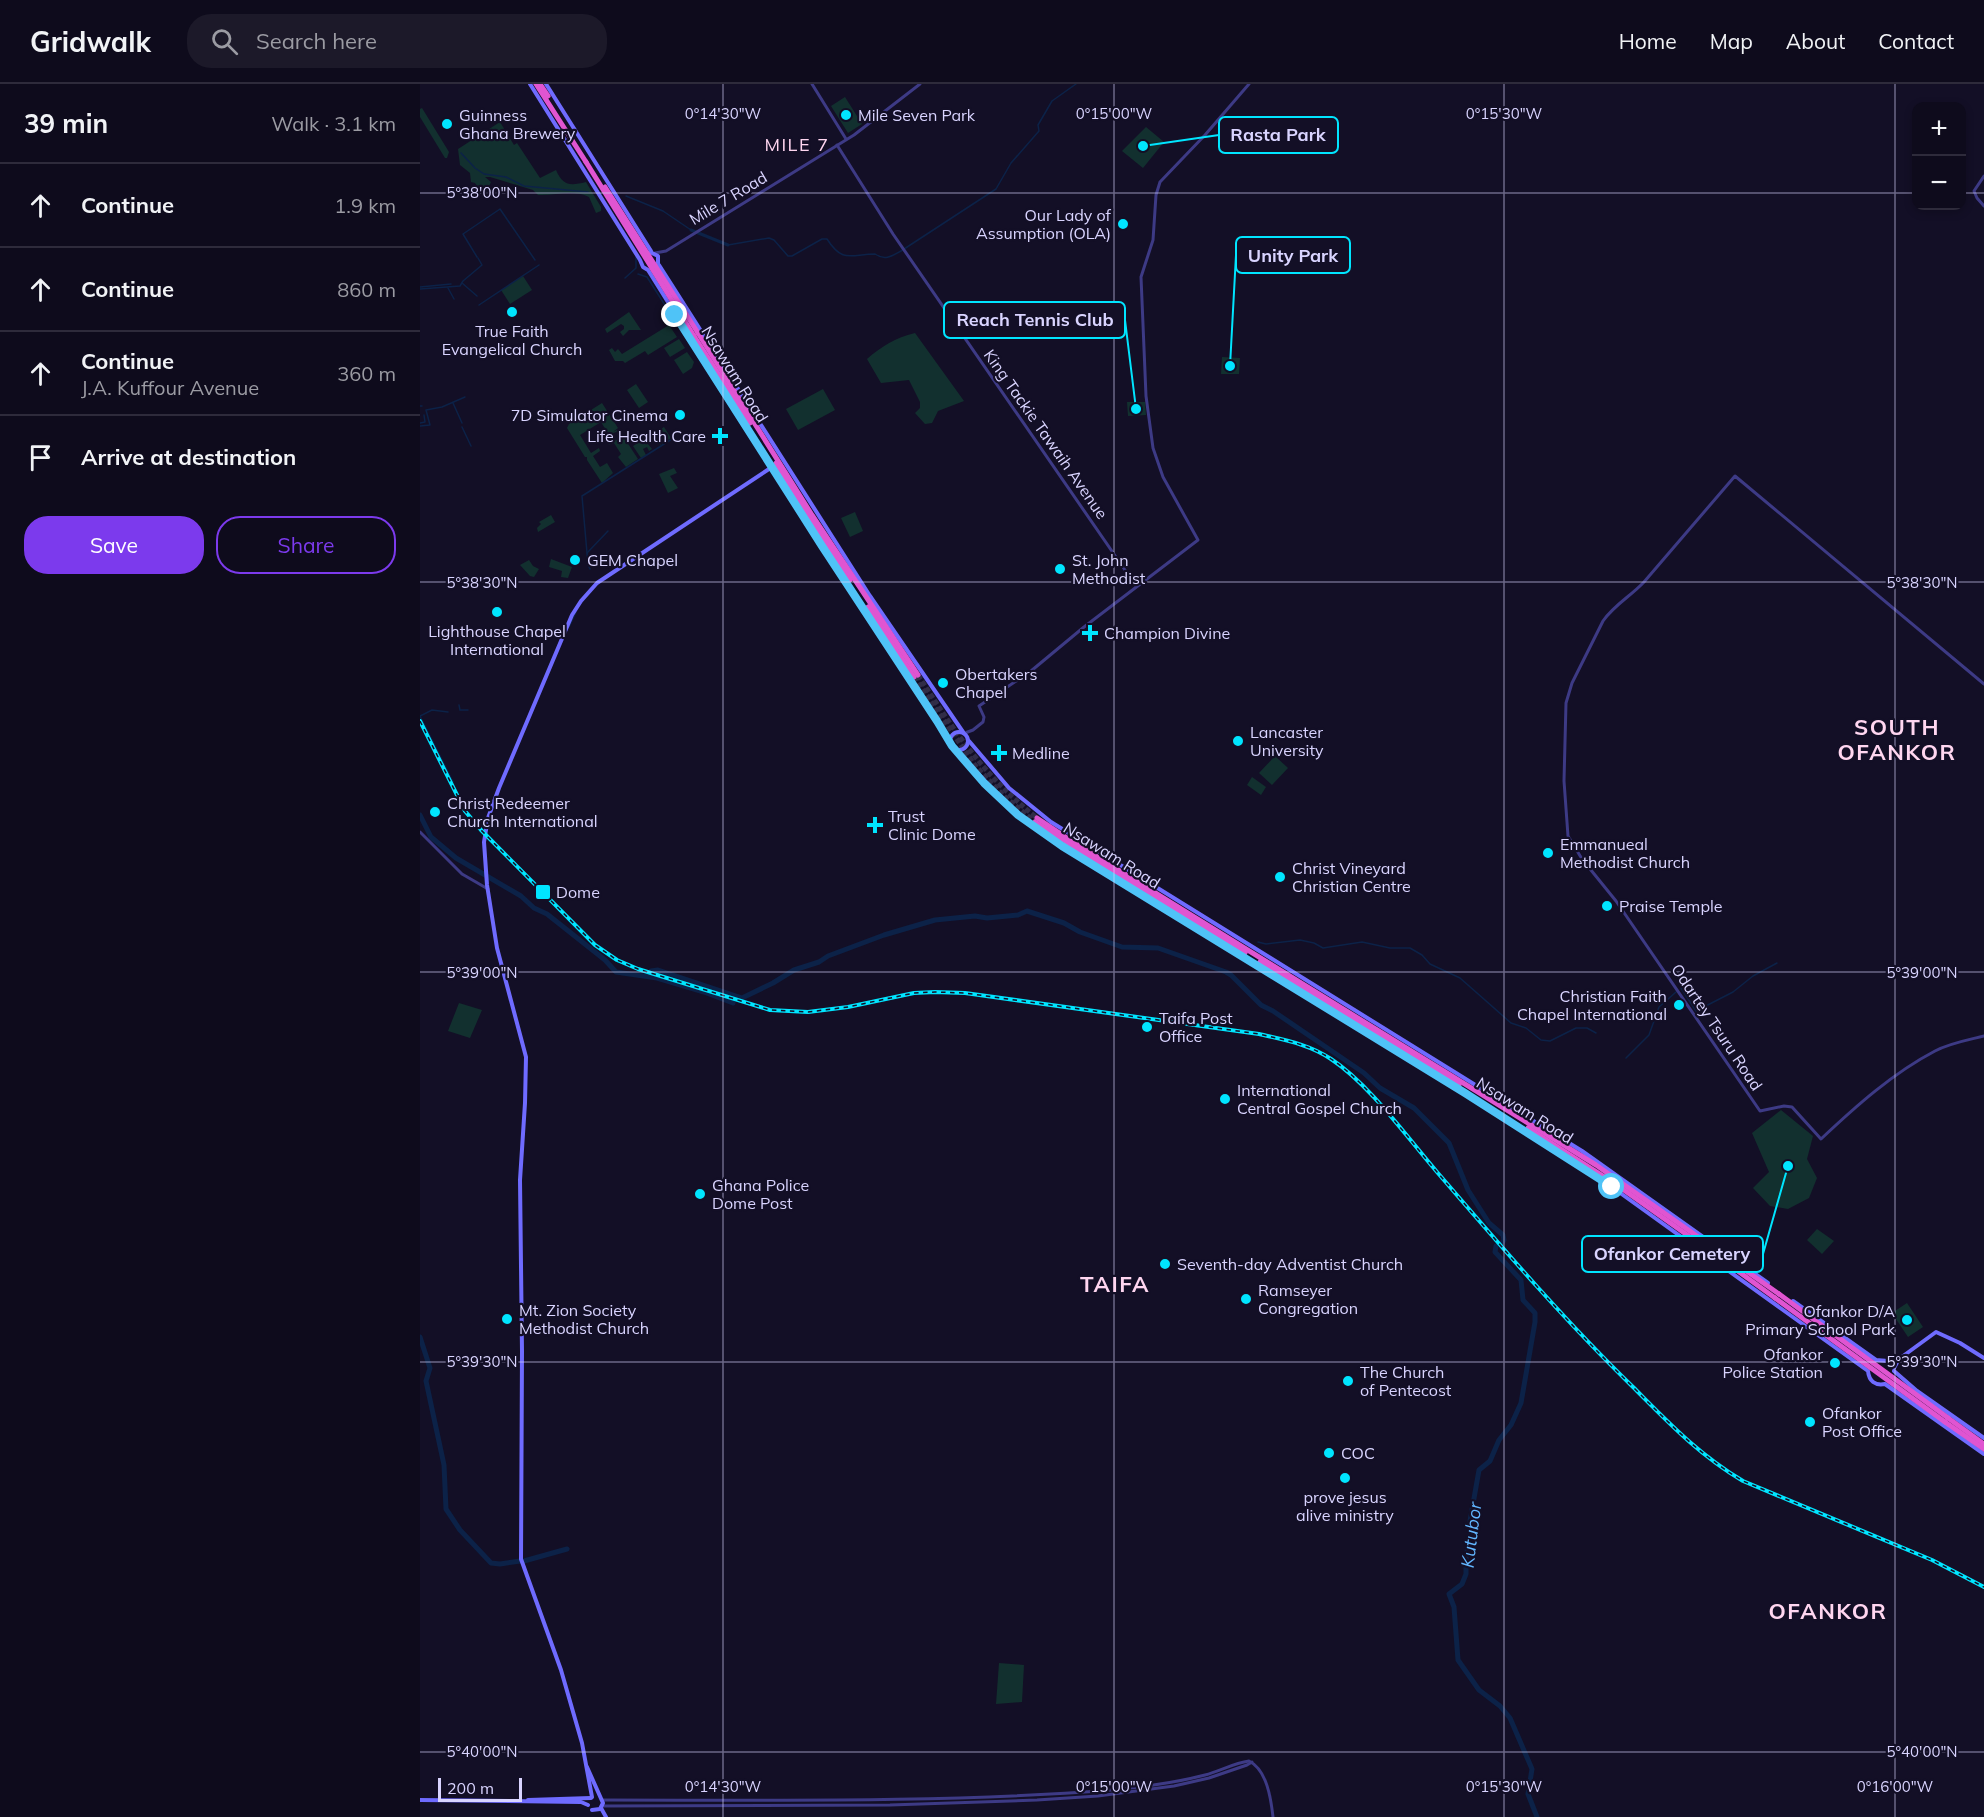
<!DOCTYPE html>
<meta charset="utf-8">
<style>
:root{--surface:#0e0b1c;--page:#1c1929;--text:#f1f3f6;--muted:#9b9ba3;--line:#2e2b3b;--accent:#7c3aed}
body{margin:0;font-family:Mulish,sans-serif;background:var(--page);color:var(--text)}
.controls{position:absolute;right:18px;top:18px;display:grid;overflow:hidden;border-radius:12px;box-shadow:0 3px 9px #0003}
.controls button{width:54px;height:54px;display:grid;place-items:center;padding:0;border:0;border-bottom:2px solid var(--line);background:var(--surface);color:var(--text);font:30px sans-serif}
.scale{position:absolute;left:18px;bottom:15px;width:84px;box-sizing:border-box;padding-left:6px;border:3px solid #d9d4ff;border-top:0;font-size:16px;line-height:21px;white-space:nowrap;color:#d9d4ff;-webkit-text-stroke:4px #130f26;paint-order:stroke}
.stop{position:absolute;width:18px;height:18px;margin:-14px;border:4px solid #4fc3f7;border-radius:50%;background:#fff}
.stop.end{background:#4fc3f7;border-color:#fff;box-shadow:0 2px 6px #0008}
.list{margin:0;padding:0;list-style:none}
h2{display:flex;justify-content:space-between;align-items:center;height:78px;margin:0;padding:0 24px;font-size:26px}
h2 small{font-size:20px;font-weight:400;color:var(--muted)}
.list li{display:grid;grid-template-columns:39px 1fr auto;gap:18px;align-items:center;box-sizing:border-box;height:84px;padding:0 24px;border-top:2px solid var(--line)}
.list b{display:block;font-size:22px;white-space:nowrap}
.list p{margin:0;font-size:20px;white-space:nowrap;color:var(--muted)}
.list em{font-size:20px;font-style:normal;color:var(--muted)}
.actions{display:flex;gap:12px;padding:18px 24px}
.actions a{flex:1;padding:14px 0;border:2px solid var(--accent);border-radius:24px;text-align:center;font-size:21px;color:var(--accent)}
.actions .main{background:var(--accent);color:#fff}
.icon{flex:none;width:33px;height:33px;fill:none;stroke:currentColor;stroke-width:2;stroke-linecap:round;stroke-linejoin:round}
.map{position:relative;flex:none;width:1564px;height:1733px;overflow:hidden}
header{display:flex;align-items:center;gap:36px;box-sizing:border-box;height:84px;padding:0 30px;background:var(--surface);border-bottom:2px solid var(--line)}
header strong{font-size:28px}
nav{display:flex;gap:33px;margin-inline-start:auto;font-size:21px}
.search{width:420px;height:54px;background:var(--page);display:flex;align-items:center;gap:15px;box-sizing:border-box;padding:0 21px;border-radius:24px;color:var(--muted);font-size:22px}
main{display:flex}
aside{flex:1;background:var(--surface)}
.map>svg:first-child{display:block}
.green{fill:#12302f}
.lines{fill:none;stroke-linecap:round;stroke-linejoin:round}
.stream{stroke:#0c2248;stroke-width:1.5}
.canal{stroke:#0c2248;stroke-width:3}
.river{stroke:#0c2248;stroke-width:5}
.trunk-tunnel{stroke:#312d47;stroke-width:5;stroke-dasharray:5 2.5;stroke-linecap:butt}
.tertiary{stroke:#3d3a85;stroke-width:3}
.secondary{stroke:#6f6bff;stroke-width:4}
.trunk{stroke:#e055d1;stroke-width:5}
.rail-casing{stroke:#00e5ff;stroke-width:4}
.rail{stroke:#130f26;stroke-width:1.5;stroke-dasharray:4.5;stroke-linecap:butt}
.trunk-bridge{stroke:#e055d1;stroke-width:5}
.route{stroke:#4fc3f7;stroke-width:8}
.ticks{fill:none;stroke:#d9d4ff;stroke-width:1.5;stroke-opacity:0.45}
.poi-dot{fill:#00e5ff;stroke:#130f26;stroke-width:2}
.labels{text-anchor:middle;dominant-baseline:central;stroke-width:4.5;stroke-linejoin:round;paint-order:stroke}
.poi-label{font-size:16px;fill:#d9d4ff;stroke:#130f26;text-anchor:start}
.street-label{font-size:16px;fill:#d9d4ff;stroke:#130f26}
.neighbourhood-label{font-size:18px;letter-spacing:1.5px;fill:#ffd6f0;stroke:#130f26}
.water-label{font-size:18px;font-style:italic;fill:#62b6ff;stroke:#130f26}
.district-label{font-size:22px;font-weight:bold;letter-spacing:1.5px;fill:#ffd6f0;stroke:#130f26}
.ticks-label{font-size:15px;text-anchor:middle;fill:#d9d4ff;stroke:#130f26;stroke-width:4.5;stroke-linejoin:round;paint-order:stroke}
.leader{fill:none;stroke:#00e5ff;stroke-width:2}
.callout-dot{fill:#00e5ff;stroke:#130f26;stroke-width:2}
.callout{fill:#130f26;stroke:#00e5ff;stroke-width:2}
.callout-label{font-size:18px;text-anchor:middle;font-weight:bold;fill:#d9d4ff}
</style>
<header>
<strong>Gridwalk</strong>
<div class="search"><svg class="icon" aria-label="search" viewBox="0 0 24 24"><circle cx="10" cy="10" r="6"/><path d="M15 15l6 6"/></svg>Search here</div>
<nav><a>Home</a><a>Map</a><a>About</a><a>Contact</a></nav>
</header>
<main>
<aside>
<h2>39 min<small>Walk · 3.1 km</small></h2>
<ul class="list">
<li><svg class="icon" aria-label="ahead" viewBox="0 0 24 24"><path d="M12 20V5M6 11l6-6 6 6"/></svg><div><b>Continue</b></div><em>1.9 km</em></li>
<li><svg class="icon" aria-label="ahead" viewBox="0 0 24 24"><path d="M12 20V5M6 11l6-6 6 6"/></svg><div><b>Continue</b></div><em>860 m</em></li>
<li><svg class="icon" aria-label="ahead" viewBox="0 0 24 24"><path d="M12 20V5M6 11l6-6 6 6"/></svg><div><b>Continue</b><p>J.A. Kuffour Avenue</p></div><em>360 m</em></li>
<li><svg class="icon" aria-label="arrive" viewBox="0 0 24 24"><path d="M6 21V4h12l-3 4 3 4H6"/></svg><div><b>Arrive at destination</b></div></li>
</ul>
<div class="actions"><a class="main">Save</a><a>Share</a></div>
</aside>
<div class="map">
<svg width="1564" height="1733" viewBox="0 0 1564 1733">
<rect width="100%" height="100%" fill="#130f26"/>
<g class="green">
<polygon points="425,13 442,40 428,49 411,22"/>
<polygon points="2,24 29,68 27,74 25,74 0,33 0,25"/>
<path d="M 80,38 L 94,61 L 97,59 L 120,94 L 136,86 C 143,102 150,102 166,98 L 181,123 L 181,127 L 176,129 L 169,113 C 152,105 135,112 118,111 L 113,106 L 70,93 L 65,93 L 71,98 L 65,111 L 63,111 L 55,99 L 51,98 L 50,89 L 40,81 L 38,65 Z"/>
<polygon points="726,43 744,58 723,84 702,67"/>
<polygon points="103,192 112,206 90,220 81,206"/>
<polygon points="209,228 221,246 209,246 203,252 200,248 204,245 204,242 201,240 187,249 185,245"/>
<polygon points="249,241 257,253 228,271 225,267 205,279 203,277 195,277 189,266 192,264 195,268 198,265 202,270"/>
<path d="M 495,249 L 544,317 L 518,327 L 512,339 L 505,340 L 495,329 L 500,324 L 500,318 L 489,296 L 461,299 L 447,275 C 462,262 475,254 495,249 Z"/>
<polygon points="259,255 265,264 250,273 244,264"/>
<polygon points="267,268 274,278 272,284 263,290 254,276"/>
<polygon points="802,273 820,274 819,290 801,290"/>
<polygon points="216,300 228,318 219,324 207,306"/>
<polygon points="403,305 415,326 378,346 366,325"/>
<polygon points="707,318 725,318 726,331 708,332"/>
<polygon points="182,319 198,344 193,348 199,345 201,351 200,352 198,347 189,351 181,338 160,351 171,369 179,364 180,367 173,372 180,383 187,379 193,389 182,399 167,376 167,373 165,373 147,344 149,340"/>
<polygon points="244,343 251,354 240,361 233,350"/>
<polygon points="203,352 218,375 206,383 198,373 201,370 194,359 188,361"/>
<polygon points="224,355 232,365 229,367 227,363 223,365 226,371 221,374 213,362"/>
<polygon points="254,384 257,389 250,392 258,404 248,409 239,390"/>
<polygon points="435,428 443,447 430,453 421,434"/>
<polygon points="131,431 135,438 118,448 117,444 121,440 119,438"/>
<polygon points="131,475 152,483 148,494 141,493 142,487 129,483"/>
<polygon points="109,476 113,482 119,485 114,493 110,492 100,481"/>
<polygon points="855,672 868,684 852,701 839,689"/>
<polygon points="832,693 846,703 841,711 827,701"/>
<polygon points="39,919 62,926 50,954 28,947"/>
<polygon points="1361,1026 1393,1052 1387,1075 1397,1094 1389,1114 1368,1125 1350,1122 1333,1104 1349,1088 1332,1049"/>
<polygon points="1397,1145 1414,1157 1402,1170 1387,1156"/>
<polygon points="1487,1219 1503,1243 1488,1253 1472,1229"/>
<polygon points="579,1579 604,1581 602,1618 576,1620"/>
</g>
<g class="lines">
<g class="stream">
<polyline points="41,69 55,84 64,90 86,93 104,102 168,108"/>
<polyline points="206,112 243,127 271,146"/>
<path d="M 308,161 L 349,154 L 354,156 L 368,172 L 372,172 L 402,155 L 407,155 C 423,180 431,170 455,170 C 465,177 472,172 481,167 L 576,105 L 591,79 L 619,47 L 618,41 L 632,17 L 656,0"/>
<polyline points="57,173 43,150 80,125 115,176"/>
<polyline points="218,190 227,193 347,381"/>
<polyline points="205,194 216,184 216,173"/>
<polyline points="42,199 57,212"/>
<polyline points="0,203 31,200"/>
<polyline points="28,204 34,215"/>
<polyline points="0,205 40,202 43,197 62,181 58,174"/>
<polyline points="59,221 119,181"/>
<polyline points="33,319 42,339"/>
<polyline points="0,322 2,322"/>
<polyline points="0,339 5,338 4,331"/>
<polyline points="0,342 10,341 6,326 22,323 45,313"/>
<polyline points="42,343 51,362"/>
<polyline points="167,469 162,412 252,355"/>
<polyline points="170,485 168,481 167,469 188,447"/>
<polyline points="149,543 156,528"/>
<polyline points="39,621 40,626 48,626"/>
<polyline points="0,632 33,698"/>
<polyline points="0,632 12,626 28,628"/>
<polyline points="838,858 846,860 880,856 894,859 903,864 942,858 970,864 990,864 1002,871 1010,880 1040,894 1091,939 1106,944 1121,956 1130,957 1156,944 1167,944 1176,949"/>
<polyline points="227,890 228,893"/>
<polyline points="1266,900 1261,904 1276,927 1313,908 1333,892 1357,879"/>
<polyline points="1206,974 1229,951 1239,923 1256,908"/>
</g>
<polyline class="canal" points="271,146 308,161"/>
<g class="river">
<polyline points="0,731 11,753 36,774 101,812 114,824 127,830 185,876 196,888 237,894 284,908 313,919"/>
<polyline points="231,887 238,886 322,914 353,899 374,886 399,878 408,872 464,851 515,836 555,832 567,834 598,831 607,827 644,839 660,848 702,863 738,864 806,888 811,891 841,921 853,927 944,989 960,1004 994,1024 1029,1059 1048,1106 1069,1139 1083,1151 1084,1156 1082,1159"/>
<polyline points="1076,1162 1075,1168 1101,1196 1103,1216 1115,1229 1115,1238 1101,1319 1091,1341 1079,1356 1070,1377 1059,1386 1050,1437 1051,1446 1046,1473 1046,1490 1042,1500 1029,1510 1034,1523 1038,1576 1059,1606 1080,1622 1090,1634 1112,1685 1108,1710 1117,1733"/>
<polyline points="0,1253 10,1284 6,1297 24,1381 26,1425 40,1446 71,1479 80,1480 100,1477"/>
<polyline points="104,1477 147,1465"/>
</g>
<g class="trunk-tunnel">
<path d="M 498,591 C 534,647 564,692 617,734"/>
<polyline points="494,593 554,680 584,712 615,738"/>
</g>
<g class="tertiary">
<polyline points="392,0 426,55"/>
<polyline points="417,61 473,150 716,502"/>
<polyline points="1564,92 1554,107 1557,114 1564,122"/>
<polyline points="235,169 246,167 434,51 500,0"/>
<path d="M 1564,600 L 1315,392 L 1224,498 C 1211,512 1194,521 1183,537 L 1152,599 L 1146,619 L 1144,697 L 1148,752 L 1162,775 L 1196,817 L 1340,1027 L 1364,1022 L 1372,1023 L 1401,1055 C 1436,1022 1473,989 1515,967 C 1530,959 1548,956 1564,952"/>
<polyline points="545,649 553,646 563,638 564,633 559,622 611,587 664,543 778,456 743,393 733,364 726,312 721,193 733,156 736,111 740,98 785,51 829,0"/>
<polyline points="0,748 42,790 68,805"/>
<path d="M 182,1716 C 352,1716 522,1719 691,1706 C 722,1703 755,1699 785,1691 C 800,1687 814,1679 829,1677 C 847,1686 851,1715 853,1733"/>
<polyline points="182,1722 470,1721 617,1716 678,1712 754,1702 789,1694 827,1681 832,1678"/>
</g>
<g class="secondary">
<polyline points="110,0 220,176 223,183 228,186 337,361 530,658"/>
<polyline points="126,0 231,167"/>
<polyline points="230,168 238,172 238,181"/>
<polyline points="239,181 450,512 543,648"/>
<circle cx="539" cy="657" r="9"/>
<polyline points="549,657 589,704 631,738 1162,1067 1348,1199"/>
<path d="M 536,665 C 563,696 588,723 621,748 L 1171,1088 L 1448,1287 C 1449,1297 1455,1302 1465,1300 L 1564,1370"/>
<polyline points="1373,1217 1456,1276 1468,1277 1479,1275"/>
<polyline points="1474,1284 1479,1275 1516,1248 1540,1259 1564,1274"/>
<polyline points="1474,1287 1497,1307 1564,1354"/>
<polyline points="167,1683 183,1719 180,1725 172,1726"/>
<polyline points="172,1713 162,1659 141,1586 101,1475 102,1267 100,1096 105,1019 106,973 77,864 67,801 64,758 68,734 79,704 152,531 161,517 177,499 352,383"/>
<polyline points="0,1716 161,1718 168,1721"/>
<polyline points="108,1716 171,1714"/>
<polyline points="181,1724 186,1733"/>
</g>
<g class="trunk">
<polyline points="116,0 166,78"/>
<polyline points="120,0 128,12"/>
<polyline points="278,249 392,431 498,591"/>
<polyline points="274,252 330,339"/>
<polyline points="356,379 430,496"/>
<polyline points="448,523 494,593"/>
<polyline points="617,734 656,760 1176,1081 1359,1210"/>
<polyline points="615,738 689,785 825,869"/>
<polyline points="840,878 1039,1001"/>
<polyline points="1108,1044 1194,1099 1301,1175"/>
<polyline points="1311,1182 1355,1214"/>
<polyline points="1528,1334 1564,1360"/>
<polyline points="1525,1338 1564,1365"/>
</g>
<g class="rail-casing">
<path id="rail" d="M 0,637 L 45,727 L 61,746 L 175,861 L 197,876 L 218,885 L 350,926 L 388,928 L 428,923 L 494,909 L 515,908 L 545,909 L 839,950 C 864,956 889,960 911,975 C 949,1000 986,1052 1017,1088 C 1080,1161 1143,1235 1213,1303 C 1249,1339 1278,1370 1323,1397 L 1512,1476 L 1564,1503"/>
</g>
<use href="#rail" class="rail"/>
<g class="trunk-bridge">
<polyline points="166,78 274,252"/>
<polyline points="185,103 278,249"/>
<polyline points="1359,1210 1528,1334"/>
<polyline points="1355,1214 1525,1338"/>
</g>
</g>
<g class="lines">
<polyline class="route" points="255,231 402,462 517,637 532,662 564,699 598,731 642,762 1045,1009 1192,1103"/>
</g>
<path class="ticks" d="M 303,0 L 303,1733M 694,0 L 694,1733M 1084,0 L 1084,1733M 1475,0 L 1475,1733M 0,109 L 1496,109M 1542,109 L 1564,109M 0,498 L 1564,498M 0,888 L 1564,888M 0,1278 L 1564,1278M 0,1668 L 1564,1668"/>
<g class="poi-dot">
<circle cx="426" cy="31" r="6"/>
<circle cx="27" cy="40" r="6"/>
<circle cx="703" cy="140" r="6"/>
<circle cx="92" cy="228" r="6"/>
<circle cx="260" cy="331" r="6"/>
<path d="M297 343h6v6h6v6h-6v6h-6v-6h-6v-6h6z"/>
<circle cx="155" cy="476" r="6"/>
<circle cx="640" cy="485" r="6"/>
<circle cx="77" cy="528" r="6"/>
<path d="M667 540h6v6h6v6h-6v6h-6v-6h-6v-6h6z"/>
<circle cx="523" cy="599" r="6"/>
<circle cx="818" cy="657" r="6"/>
<path d="M576 660h6v6h6v6h-6v6h-6v-6h-6v-6h6z"/>
<circle cx="15" cy="728" r="6"/>
<path d="M452 732h6v6h6v6h-6v6h-6v-6h-6v-6h6z"/>
<circle cx="1128" cy="769" r="6"/>
<circle cx="860" cy="793" r="6"/>
<rect x="115" y="800" width="16" height="16" rx="3"/>
<circle cx="1187" cy="822" r="6"/>
<circle cx="1259" cy="921" r="6"/>
<circle cx="727" cy="943" r="6"/>
<circle cx="805" cy="1015" r="6"/>
<circle cx="280" cy="1110" r="6"/>
<circle cx="745" cy="1180" r="6"/>
<circle cx="826" cy="1215" r="6"/>
<circle cx="87" cy="1235" r="6"/>
<circle cx="1487" cy="1236" r="6"/>
<circle cx="1415" cy="1279" r="6"/>
<circle cx="928" cy="1297" r="6"/>
<circle cx="1390" cy="1338" r="6"/>
<circle cx="909" cy="1369" r="6"/>
<circle cx="925" cy="1394" r="6"/>
</g>
<g class="labels">
<g class="poi-label">
<text x="39" y="31">Guinness<tspan x="39" dy="18">Ghana Brewery</tspan></text>
<text x="438" y="31">Mile Seven Park</text>
<text x="691" y="131" text-anchor="end">Our Lady of<tspan x="691" dy="18">Assumption (OLA)</tspan></text>
<text x="92" y="247" text-anchor="middle">True Faith<tspan x="92" dy="18">Evangelical Church</tspan></text>
<text x="248" y="331" text-anchor="end">7D Simulator Cinema</text>
<text x="286" y="352" text-anchor="end">Life Health Care</text>
<text x="167" y="476">GEM Chapel</text>
<text x="652" y="476">St. John<tspan x="652" dy="18">Methodist</tspan></text>
<text x="77" y="547" text-anchor="middle">Lighthouse Chapel<tspan x="77" dy="18">International</tspan></text>
<text x="684" y="549">Champion Divine</text>
<text x="535" y="590">Obertakers<tspan x="535" dy="18">Chapel</tspan></text>
<text x="830" y="648">Lancaster<tspan x="830" dy="18">University</tspan></text>
<text x="592" y="669">Medline</text>
<text x="27" y="719">Christ Redeemer<tspan x="27" dy="18">Church International</tspan></text>
<text x="468" y="732">Trust<tspan x="468" dy="18">Clinic Dome</tspan></text>
<text x="1140" y="760">Emmanueal<tspan x="1140" dy="18">Methodist Church</tspan></text>
<text x="872" y="784">Christ Vineyard<tspan x="872" dy="18">Christian Centre</tspan></text>
<text x="136" y="808">Dome</text>
<text x="1199" y="822">Praise Temple</text>
<text x="1247" y="912" text-anchor="end">Christian Faith<tspan x="1247" dy="18">Chapel International</tspan></text>
<text x="739" y="934">Taifa Post<tspan x="739" dy="18">Office</tspan></text>
<text x="817" y="1006">International<tspan x="817" dy="18">Central Gospel Church</tspan></text>
<text x="292" y="1101">Ghana Police<tspan x="292" dy="18">Dome Post</tspan></text>
<text x="757" y="1180">Seventh-day Adventist Church</text>
<text x="838" y="1206">Ramseyer<tspan x="838" dy="18">Congregation</tspan></text>
<text x="99" y="1226">Mt. Zion Society<tspan x="99" dy="18">Methodist Church</tspan></text>
<text x="1475" y="1227" text-anchor="end">Ofankor D/A<tspan x="1475" dy="18">Primary School Park</tspan></text>
<text x="1403" y="1270" text-anchor="end">Ofankor<tspan x="1403" dy="18">Police Station</tspan></text>
<text x="940" y="1288">The Church<tspan x="940" dy="18">of Pentecost</tspan></text>
<text x="1402" y="1329">Ofankor<tspan x="1402" dy="18">Post Office</tspan></text>
<text x="921" y="1369">COC</text>
<text x="925" y="1413" text-anchor="middle">prove jesus<tspan x="925" dy="18">alive ministry</tspan></text>
</g>
<g class="street-label">
<text transform="translate(308 114) rotate(-31)">Mile 7 Road</text>
<text transform="translate(315 290) rotate(58)">Nsawam Road</text>
<text transform="translate(626 350) rotate(55)">King Tackie Tawaih Avenue</text>
<text transform="translate(692 771) rotate(32)">Nsawam Road</text>
<text transform="translate(1297 943) rotate(56)">Odartey Tsuru Road</text>
<text transform="translate(1105 1026) rotate(32)">Nsawam Road</text>
</g>
<g class="neighbourhood-label">
<text x="377" y="60">MILE 7</text>
</g>
<g class="water-label">
<text transform="translate(1051 1451) rotate(-83)">Kutubor</text>
</g>
<g class="district-label">
<text x="1477" y="643">SOUTH<tspan x="1477" dy="25">OFANKOR</tspan></text>
<text x="695" y="1200">TAIFA</text>
<text x="1408" y="1527">OFANKOR</text>
</g>
</g>
<g class="ticks-label">
<text x="303" y="35">0°14'30"W</text>
<text x="694" y="35">0°15'00"W</text>
<text x="1084" y="35">0°15'30"W</text>
<text x="62" y="114">5°38'00"N</text>
<text x="1502" y="504">5°38'30"N</text>
<text x="62" y="504">5°38'30"N</text>
<text x="62" y="894">5°39'00"N</text>
<text x="1502" y="894">5°39'00"N</text>
<text x="62" y="1283">5°39'30"N</text>
<text x="1502" y="1283">5°39'30"N</text>
<text x="1502" y="1673">5°40'00"N</text>
<text x="62" y="1673">5°40'00"N</text>
<text x="303" y="1708">0°14'30"W</text>
<text x="694" y="1708">0°15'00"W</text>
<text x="1084" y="1708">0°15'30"W</text>
<text x="1475" y="1708">0°16'00"W</text>
</g>
<path class="leader" d="M723 62L799 51M810 282L816 171M716 325L705 236M1368 1082L1343 1170"/>
<g class="callout-dot">
<circle cx="723" cy="62" r="6"/>
<circle cx="810" cy="282" r="6"/>
<circle cx="716" cy="325" r="6"/>
<circle cx="1368" cy="1082" r="6"/>
</g>
<g class="callout">
<rect x="799" y="33" width="119" height="36" rx="6"/>
<rect x="816" y="153" width="114" height="36" rx="6"/>
<rect x="524" y="218" width="181" height="36" rx="6"/>
<rect x="1162" y="1152" width="181" height="36" rx="6"/>
</g>
<g class="callout-label">
<text x="858" y="57">Rasta Park</text>
<text x="873" y="178">Unity Park</text>
<text x="615" y="242">Reach Tennis Club</text>
<text x="1252" y="1176">Ofankor Cemetery</text>
</g>
</svg>
<div class="controls">
<button>+</button>
<button>−</button>
</div>
<div class="scale">200 m</div>
<div class="stop" style="left:1192px;top:1103px"></div>
<div class="stop end" style="left:255px;top:231px"></div>
</div>
</main>
